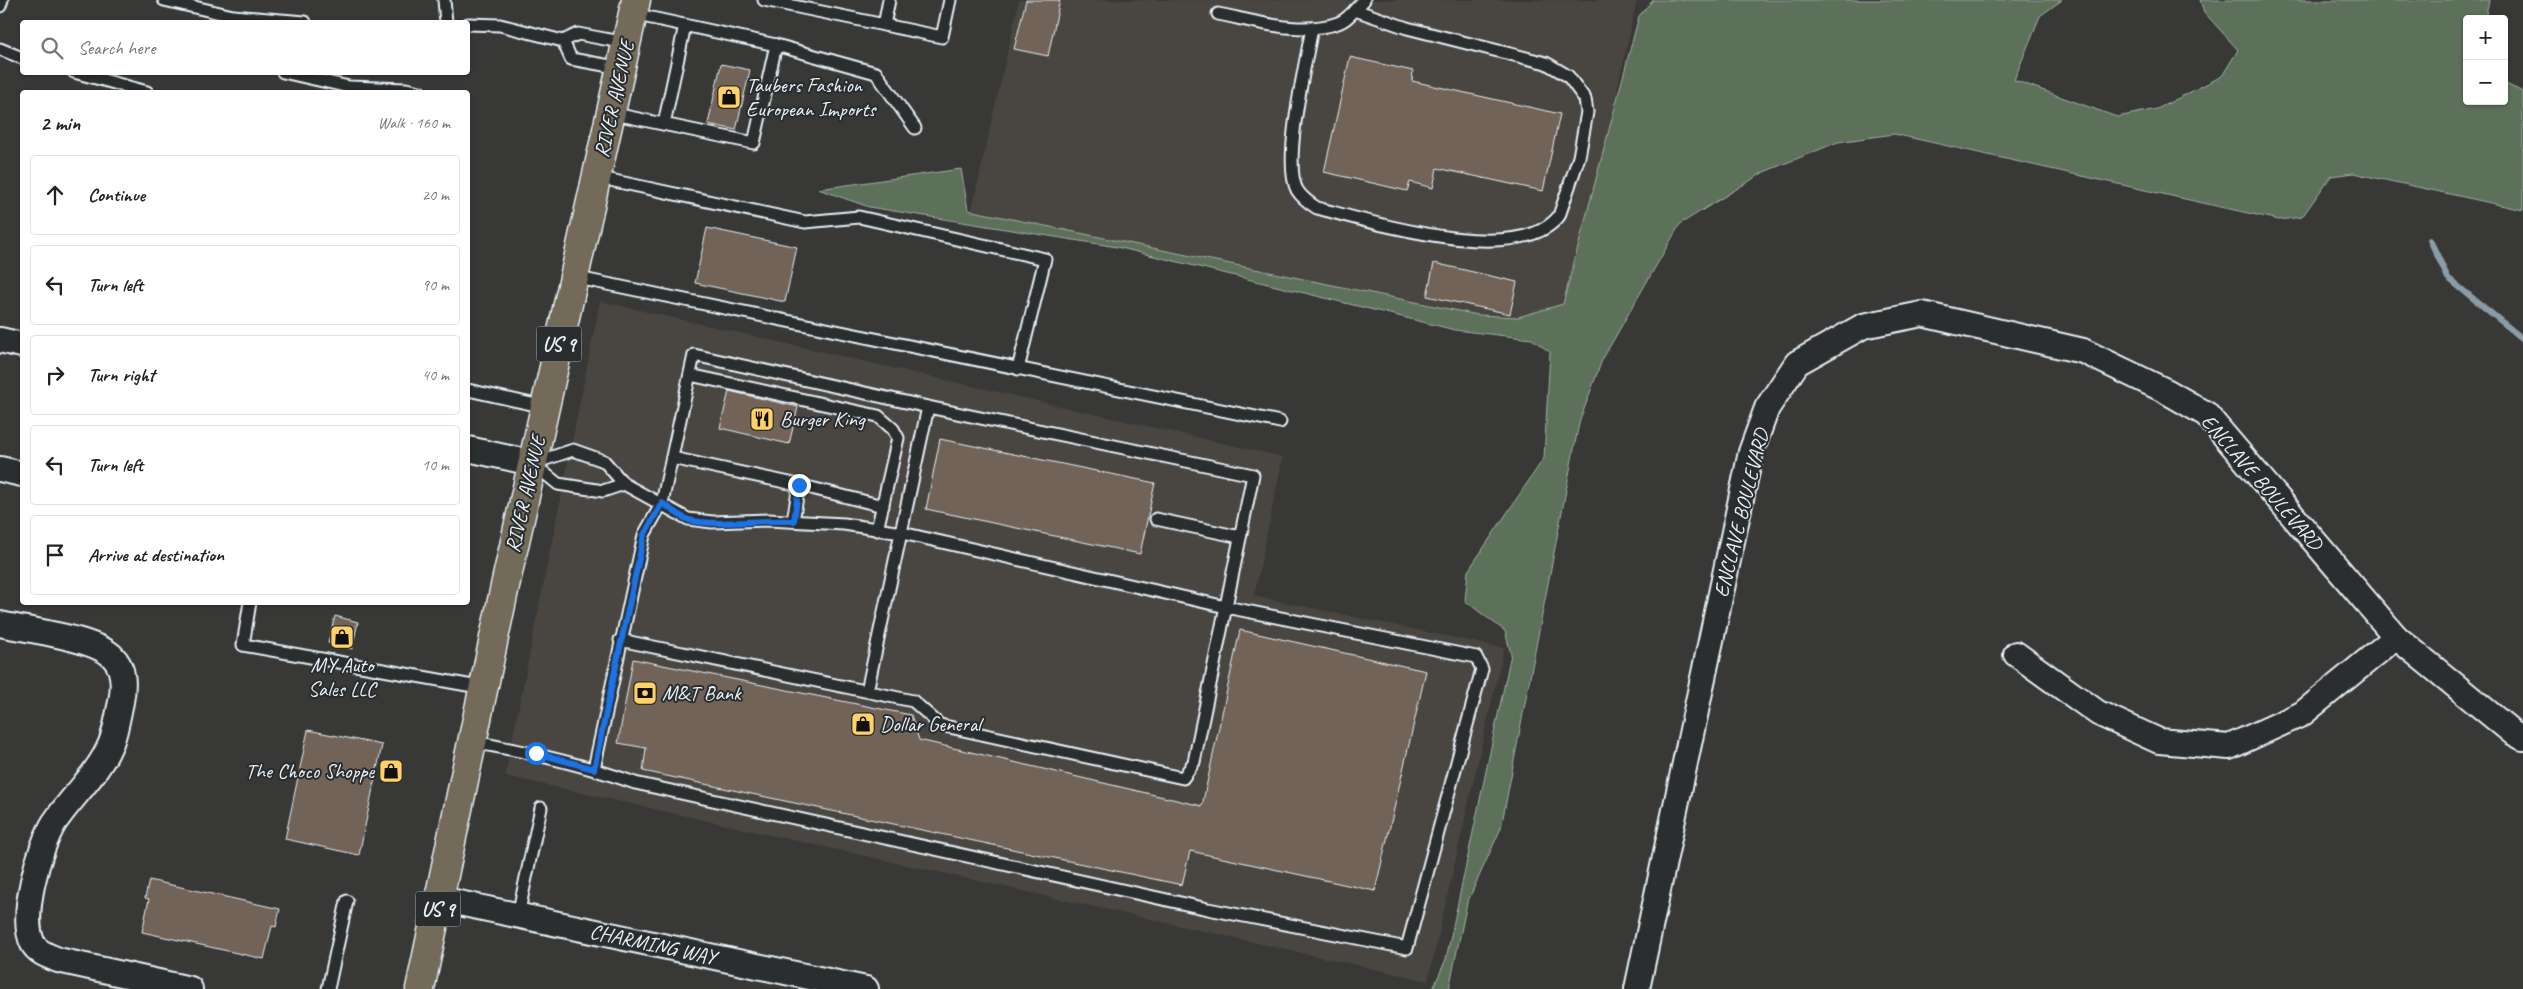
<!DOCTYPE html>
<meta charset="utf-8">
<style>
:root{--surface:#fff;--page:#f6f6f6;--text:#222;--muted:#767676;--line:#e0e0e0}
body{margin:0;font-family:Caveat,sans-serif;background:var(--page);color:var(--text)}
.controls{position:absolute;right:15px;top:15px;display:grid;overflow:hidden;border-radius:5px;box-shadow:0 1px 4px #0004}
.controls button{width:45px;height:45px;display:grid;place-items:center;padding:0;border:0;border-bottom:1px solid var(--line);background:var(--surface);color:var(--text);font:25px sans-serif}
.stop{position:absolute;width:15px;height:15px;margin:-11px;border:4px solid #1a73e8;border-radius:50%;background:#fff}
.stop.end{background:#1a73e8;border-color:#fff;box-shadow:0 1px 5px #0008}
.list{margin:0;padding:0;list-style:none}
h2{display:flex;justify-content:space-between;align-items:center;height:65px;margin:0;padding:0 20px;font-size:21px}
h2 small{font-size:16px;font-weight:400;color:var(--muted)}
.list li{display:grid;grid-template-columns:32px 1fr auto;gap:15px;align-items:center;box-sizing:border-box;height:80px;margin:0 10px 10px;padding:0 10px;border:1px solid var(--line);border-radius:5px}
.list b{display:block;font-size:19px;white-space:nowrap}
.list em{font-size:16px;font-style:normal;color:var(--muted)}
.icon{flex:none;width:28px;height:28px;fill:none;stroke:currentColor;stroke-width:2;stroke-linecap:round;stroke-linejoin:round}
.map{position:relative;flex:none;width:2523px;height:989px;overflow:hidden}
.search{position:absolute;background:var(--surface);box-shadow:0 1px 4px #0004;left:20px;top:20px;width:450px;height:55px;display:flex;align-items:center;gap:12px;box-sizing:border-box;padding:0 18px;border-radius:5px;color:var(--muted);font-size:19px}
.panel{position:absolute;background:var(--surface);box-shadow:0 1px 4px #0004;left:20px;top:90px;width:450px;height:515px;border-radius:5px}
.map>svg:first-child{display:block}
.built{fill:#494540}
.green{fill:#5c705a;stroke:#a2b0a9}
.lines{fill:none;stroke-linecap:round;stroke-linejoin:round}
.stream{stroke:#8a9ca6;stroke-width:6}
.building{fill:#726358;stroke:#e8f1f8}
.lane-casing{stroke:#e8f1f8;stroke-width:15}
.street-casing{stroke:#e8f1f8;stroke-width:28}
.highway-casing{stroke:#e8f1f8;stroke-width:31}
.lane{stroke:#2a2d2e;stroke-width:11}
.street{stroke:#2a2d2e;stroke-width:24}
.highway{stroke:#736b5a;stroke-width:28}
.route{stroke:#1a73e8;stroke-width:6}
.labels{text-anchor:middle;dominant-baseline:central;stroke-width:4;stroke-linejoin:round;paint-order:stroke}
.shield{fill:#2a2d2e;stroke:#afb6bb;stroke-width:1}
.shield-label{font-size:20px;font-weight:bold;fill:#e8f1f8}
.poi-label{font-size:21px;fill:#e8f1f8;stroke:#2a2d2e;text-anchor:start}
.street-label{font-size:21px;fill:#e8f1f8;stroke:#2a2d2e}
</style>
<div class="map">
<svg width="2523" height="989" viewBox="0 0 2523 989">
<rect width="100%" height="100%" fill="#383836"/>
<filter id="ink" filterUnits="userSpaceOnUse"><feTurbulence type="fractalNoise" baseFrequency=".02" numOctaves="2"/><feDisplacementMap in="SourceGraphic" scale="10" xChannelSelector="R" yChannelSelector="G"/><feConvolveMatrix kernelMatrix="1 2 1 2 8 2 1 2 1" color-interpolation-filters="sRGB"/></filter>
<g filter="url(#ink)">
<g class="built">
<polygon points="1019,0 1637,0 1562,343 970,217"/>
<polygon points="600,301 1283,457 1254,596 1504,648 1428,981 505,776"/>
</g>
<polygon class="green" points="1653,0 2062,0 2040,16 2014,80 2117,117 2157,109 2222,76 2238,50 2204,12 2200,0 2489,0 2485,19 2467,19 2467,101 2504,101 2504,83 2523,92 2523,210 2353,173 2331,176 2302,217 2279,220 1894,134 1838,142 1764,172 1680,224 1602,360 1579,423 1501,828 1467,903 1449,989 1433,989 1446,959 1511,654 1505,631 1465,601 1468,571 1544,458 1550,352 1532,339 1455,330 1117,247 869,207 818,189 961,169 968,210 1478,315 1518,317 1563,304 1639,16"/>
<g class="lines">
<polyline class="stream" points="2430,240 2448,278 2523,339"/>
</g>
<g class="building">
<polygon points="1026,0 1060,0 1048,56 1014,49"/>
<polygon points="1350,57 1413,71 1412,81 1560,114 1543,191 1437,168 1433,188 1410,182 1407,191 1324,172"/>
<polygon points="721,64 750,70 736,130 708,124"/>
<polygon points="707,228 797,247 785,302 695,283"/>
<polygon points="1434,263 1517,282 1510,314 1427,296"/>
<polygon points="729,391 798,407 789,444 720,428"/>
<polygon points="940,439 1155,483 1140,554 926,509"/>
<polygon points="335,616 358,622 352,649 328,643"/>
<polygon points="1240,630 1426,671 1375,891 1190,851 1182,885 643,771 646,748 618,743 633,659 911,715 919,740 1202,806"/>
<polygon points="308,730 382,745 359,855 285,839"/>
<polygon points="149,880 280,909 276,927 272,926 264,959 142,932 149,899 145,898"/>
</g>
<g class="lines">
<g class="lane-casing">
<g id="lane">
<polyline points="164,0 233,16 305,22"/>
<polyline points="444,0 446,22"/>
<polyline points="764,0 942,37 950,0"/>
<polyline points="0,6 2,0"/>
<path d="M 1218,14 C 1255,21 1301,36 1338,23 C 1348,20 1357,7 1364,0"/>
<polyline points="468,24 500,25 563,41"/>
<polyline points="884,25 889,0"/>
<path d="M 1312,28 C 1306,62 1282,162 1297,190 C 1302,198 1309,203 1317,208 C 1372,222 1518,268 1559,216 L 1579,157 L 1587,112 L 1585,99 L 1568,76 L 1546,63 L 1407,28 L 1355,10"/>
<polyline points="776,45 876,73 915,128"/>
<polyline points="0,49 22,58"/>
<polyline points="621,68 571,59 563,41 578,34 626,43"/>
<polyline points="74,72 147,92"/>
<polyline points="283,72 349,87 406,89 420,92"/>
<polyline points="610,113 754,143 776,45 633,14"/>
<polyline points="664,124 685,25"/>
<polyline points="596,177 805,222 859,217 1045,259 1018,369"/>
<polyline points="573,277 1280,422"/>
<polyline points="690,375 878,416 893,429 898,438 877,530"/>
<polyline points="468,390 545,407"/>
<polyline points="672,458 799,485 793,521"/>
<polyline points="532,463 558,484 603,491 624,484"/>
<polyline points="799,485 883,506"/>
<polyline points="1156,519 1240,537"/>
<polyline points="250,602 243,645 484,688"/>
<polyline points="867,691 928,407"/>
<path d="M 473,742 C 529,752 582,764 635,783 L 1208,909 L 1407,948 L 1482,669 L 1476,657 L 1226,607 L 902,533 L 844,524 L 768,520 L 712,522 L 688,519 L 624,484 L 604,461 L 573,450 L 534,463"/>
<polyline points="594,769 644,535 662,503 694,355 928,407 1253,475 1194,762 1183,778 940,725 913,701 620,640"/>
<polyline points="518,915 541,808"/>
<polyline points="328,989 347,901"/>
</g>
</g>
<g class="street-casing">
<g id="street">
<polyline points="0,340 22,345"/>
<polyline points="468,449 532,463"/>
<polyline points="0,469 22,474"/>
<path d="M 0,624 C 27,630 94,638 112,656 C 125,668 124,686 121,702 C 118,715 116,730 111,743 C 99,773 72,796 54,823 C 39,848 19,917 33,944 C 38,953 49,956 58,960 L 190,989"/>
<polyline points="2016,654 2098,713 2159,741 2229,747 2302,714 2396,637"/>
<polyline points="440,899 866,989"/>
<polyline points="1637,989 1751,452 1767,408 1797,363 1863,326 1922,314 2083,351 2166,391 2206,414 2396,637 2512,732 2523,738"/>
</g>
</g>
<g class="highway-casing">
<polyline id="highway" points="420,989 505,586 636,0"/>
</g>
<use href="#lane" class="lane"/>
<use href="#street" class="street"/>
<use href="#highway" class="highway"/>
</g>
</g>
<g class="lines" filter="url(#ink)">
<path class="route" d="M 536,753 L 594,769 L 644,535 L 662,503 C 670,508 680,517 689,520 C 713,527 765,519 794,521 L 799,485"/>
</g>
<defs>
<g id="shop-square" transform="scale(1.25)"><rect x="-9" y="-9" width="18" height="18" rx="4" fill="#ffd166" stroke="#2a2d2e"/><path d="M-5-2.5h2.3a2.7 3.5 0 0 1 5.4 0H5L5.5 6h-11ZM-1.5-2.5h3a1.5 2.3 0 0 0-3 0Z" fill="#111"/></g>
<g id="restaurant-square" transform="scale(1.25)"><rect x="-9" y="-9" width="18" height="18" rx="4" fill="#ffd166" stroke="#2a2d2e"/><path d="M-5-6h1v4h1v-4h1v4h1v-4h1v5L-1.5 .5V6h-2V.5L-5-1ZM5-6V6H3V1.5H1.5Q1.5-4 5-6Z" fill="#111"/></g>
<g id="bank-square" transform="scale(1.25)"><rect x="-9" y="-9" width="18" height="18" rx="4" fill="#ffd166" stroke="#2a2d2e"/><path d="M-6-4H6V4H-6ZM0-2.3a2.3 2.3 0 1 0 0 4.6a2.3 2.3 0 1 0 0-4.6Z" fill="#111"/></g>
</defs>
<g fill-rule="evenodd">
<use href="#shop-square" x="729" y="97"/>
<use href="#restaurant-square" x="762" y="419"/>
<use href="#shop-square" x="342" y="637"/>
<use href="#bank-square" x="645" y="693"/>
<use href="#shop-square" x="863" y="724"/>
<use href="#shop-square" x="391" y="771"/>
</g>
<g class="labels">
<g class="shield">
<rect x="536.5" y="326.5" width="45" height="35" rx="4"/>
<rect x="415.5" y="891.5" width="45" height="35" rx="4"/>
</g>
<g class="shield-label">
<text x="559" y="344">US 9</text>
<text x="438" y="909">US 9</text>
</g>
<g class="poi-label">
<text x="746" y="85">Taubers Fashion<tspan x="746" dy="24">European Imports</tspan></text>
<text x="780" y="419">Burger King</text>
<text x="342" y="665" text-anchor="middle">MY Auto<tspan x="342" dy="24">Sales LLC</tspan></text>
<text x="662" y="693">M&amp;T Bank</text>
<text x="880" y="724">Dollar General</text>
<text x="374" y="771" text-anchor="end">The Choco Shoppe</text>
</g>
<g class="street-label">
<text transform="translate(614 99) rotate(-77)">RIVER AVENUE</text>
<text transform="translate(2262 482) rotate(49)">ENCLAVE BOULEVARD</text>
<text transform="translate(525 494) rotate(-77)">RIVER AVENUE</text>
<text transform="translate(1741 513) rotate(-76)">ENCLAVE BOULEVARD</text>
<text transform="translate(653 944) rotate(12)">CHARMING WAY</text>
</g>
</g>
</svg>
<div class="controls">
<button>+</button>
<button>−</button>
</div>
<div class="stop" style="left:536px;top:753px"></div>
<div class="stop end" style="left:799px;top:485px"></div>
<div class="search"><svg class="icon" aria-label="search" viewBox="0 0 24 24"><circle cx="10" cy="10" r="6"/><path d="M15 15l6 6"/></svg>Search here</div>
<section class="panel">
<h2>2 min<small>Walk · 160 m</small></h2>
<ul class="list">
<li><svg class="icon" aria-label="ahead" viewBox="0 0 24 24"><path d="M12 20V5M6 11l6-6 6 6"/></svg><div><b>Continue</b></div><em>20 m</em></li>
<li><svg class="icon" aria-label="left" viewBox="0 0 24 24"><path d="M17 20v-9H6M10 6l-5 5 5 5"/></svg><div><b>Turn left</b></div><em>90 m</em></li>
<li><svg class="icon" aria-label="right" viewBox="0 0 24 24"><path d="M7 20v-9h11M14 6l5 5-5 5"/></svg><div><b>Turn right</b></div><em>40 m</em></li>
<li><svg class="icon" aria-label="left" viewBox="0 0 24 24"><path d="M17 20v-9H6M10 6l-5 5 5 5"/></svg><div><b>Turn left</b></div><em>10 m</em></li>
<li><svg class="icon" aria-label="arrive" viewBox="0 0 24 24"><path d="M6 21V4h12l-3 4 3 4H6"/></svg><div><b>Arrive at destination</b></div></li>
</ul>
</section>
</div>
